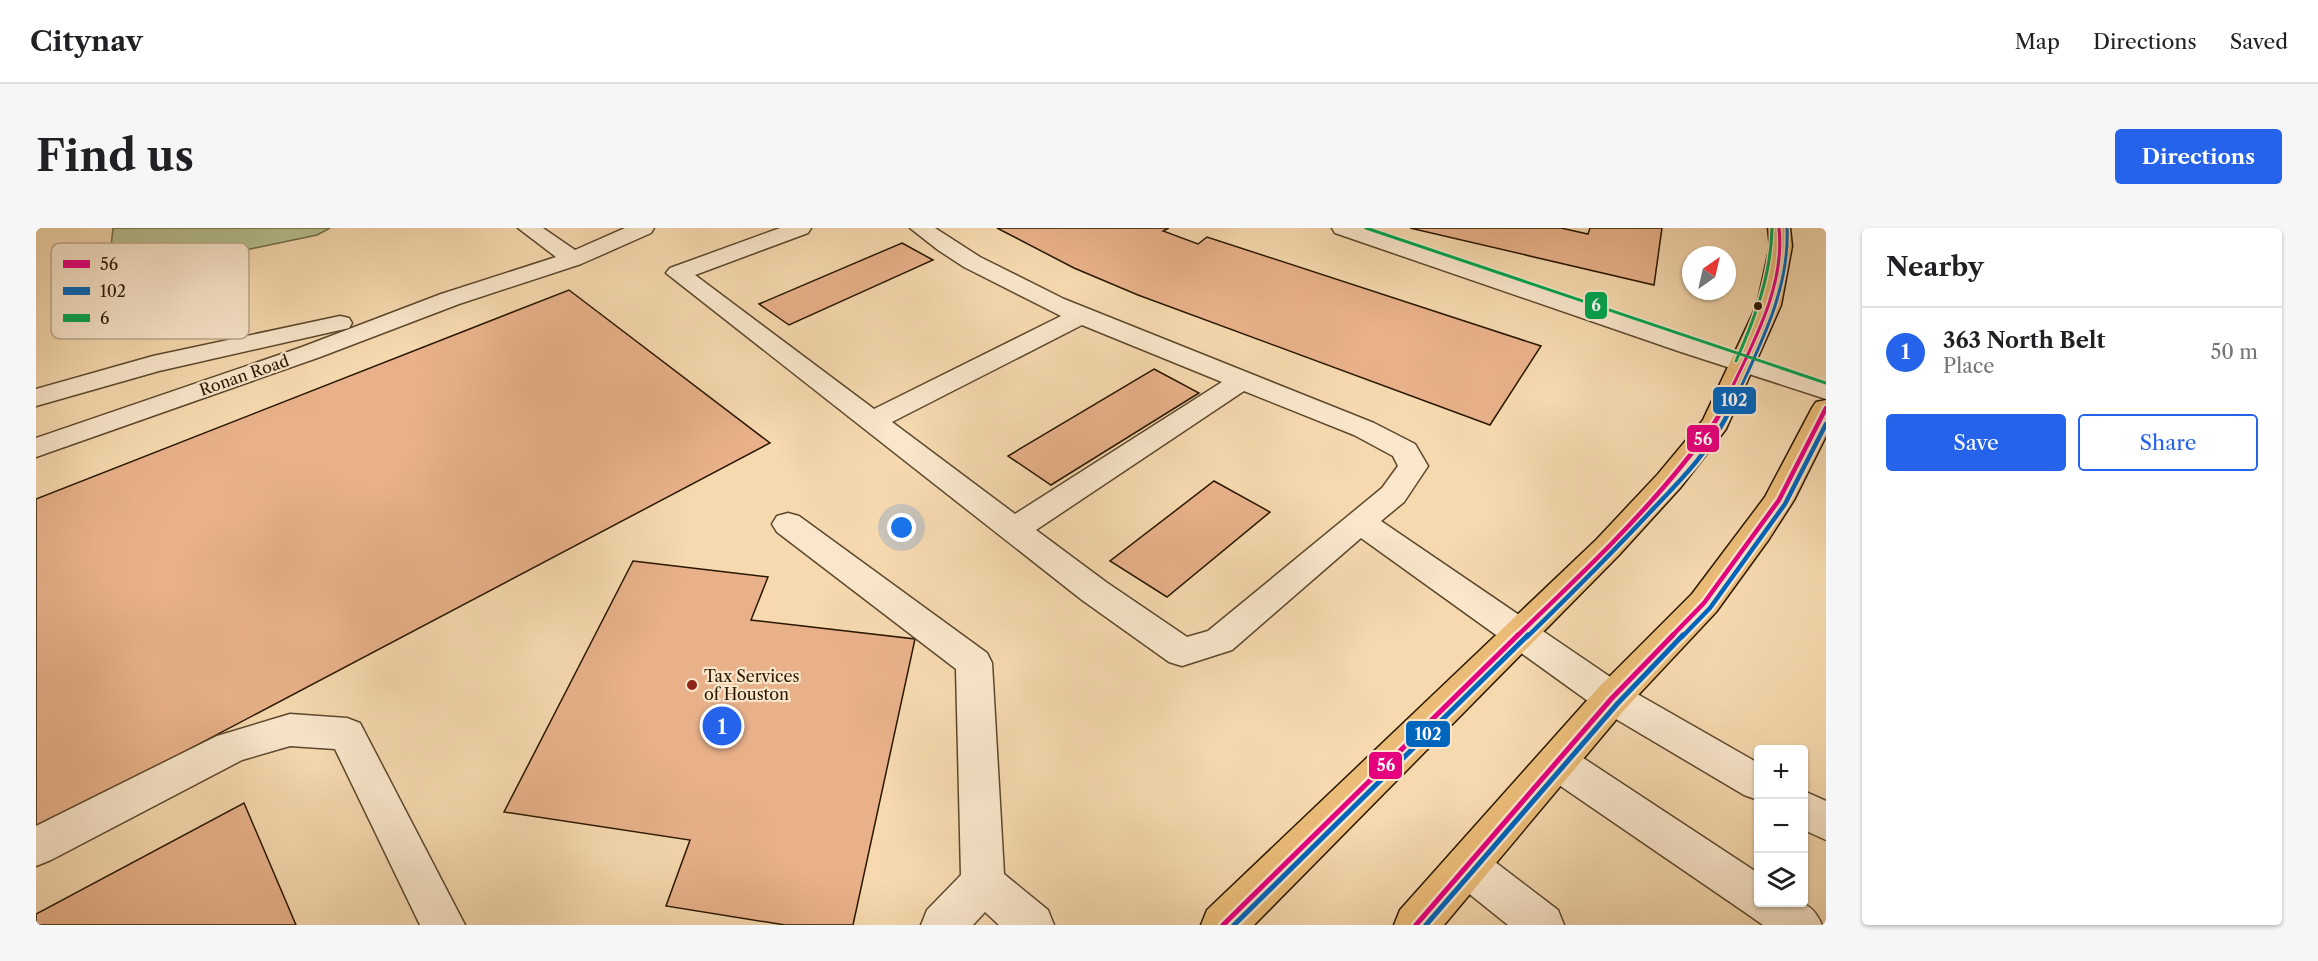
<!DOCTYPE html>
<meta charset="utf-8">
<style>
:root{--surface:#fff;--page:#f6f6f6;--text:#202124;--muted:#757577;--line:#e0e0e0;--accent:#2563eb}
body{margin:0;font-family:"Libre Caslon Text",serif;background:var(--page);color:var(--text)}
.controls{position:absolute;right:18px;bottom:18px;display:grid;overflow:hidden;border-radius:6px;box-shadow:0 2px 4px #0004}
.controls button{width:54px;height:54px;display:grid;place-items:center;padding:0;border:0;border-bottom:2px solid var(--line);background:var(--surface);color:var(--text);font:30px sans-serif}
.compass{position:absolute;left:1646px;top:18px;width:54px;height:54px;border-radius:50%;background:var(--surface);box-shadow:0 2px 4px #0004;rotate:34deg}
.you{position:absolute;left:866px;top:300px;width:21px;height:21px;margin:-15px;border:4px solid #fff;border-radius:50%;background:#1a73e8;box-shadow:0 0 0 9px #1a73e833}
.badge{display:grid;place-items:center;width:39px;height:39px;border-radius:50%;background:var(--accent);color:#fff;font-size:20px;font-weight:700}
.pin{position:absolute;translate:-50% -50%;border:3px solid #fff;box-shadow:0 2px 6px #0006}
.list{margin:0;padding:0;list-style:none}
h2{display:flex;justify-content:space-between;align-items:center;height:78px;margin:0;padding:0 24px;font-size:26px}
h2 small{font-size:20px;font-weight:400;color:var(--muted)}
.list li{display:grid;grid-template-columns:39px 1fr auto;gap:18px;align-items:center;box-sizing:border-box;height:90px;padding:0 24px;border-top:2px solid var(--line)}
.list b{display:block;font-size:22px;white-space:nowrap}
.list p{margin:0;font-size:20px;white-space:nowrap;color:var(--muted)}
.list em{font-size:20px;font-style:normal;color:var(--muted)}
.actions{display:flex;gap:12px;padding:18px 24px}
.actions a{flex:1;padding:14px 0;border:2px solid var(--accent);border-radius:6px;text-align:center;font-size:21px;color:var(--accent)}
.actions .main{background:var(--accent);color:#fff}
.icon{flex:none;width:33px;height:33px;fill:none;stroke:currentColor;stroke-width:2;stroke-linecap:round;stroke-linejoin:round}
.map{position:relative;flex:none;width:1790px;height:697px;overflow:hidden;border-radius:6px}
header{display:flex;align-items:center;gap:36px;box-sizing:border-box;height:84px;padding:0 30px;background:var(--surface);border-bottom:2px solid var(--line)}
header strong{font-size:28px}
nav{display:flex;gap:33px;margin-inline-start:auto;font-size:21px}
.intro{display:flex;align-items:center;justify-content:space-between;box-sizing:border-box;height:144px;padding:0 36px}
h1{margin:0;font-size:42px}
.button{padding:15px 27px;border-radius:6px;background:var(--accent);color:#fff;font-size:21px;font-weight:700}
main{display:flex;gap:36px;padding:0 36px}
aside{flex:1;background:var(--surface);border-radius:6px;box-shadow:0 2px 4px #0004}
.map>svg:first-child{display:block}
.green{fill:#b6c08f;stroke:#706c48;stroke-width:1.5}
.building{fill:#e8b18a;stroke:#291700;stroke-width:1.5}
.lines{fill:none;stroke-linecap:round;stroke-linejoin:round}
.minor-casing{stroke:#5c482c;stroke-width:3}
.major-casing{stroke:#291700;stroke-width:3}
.minor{fill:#f9e6cb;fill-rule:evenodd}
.major{fill:#ebbc78;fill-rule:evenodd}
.bus-1-far2-casing{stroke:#f9e6cb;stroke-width:6}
.bus-1-far1-casing{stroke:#f9e6cb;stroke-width:9}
.bus-1-casing{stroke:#f9e6cb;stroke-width:10}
.bus-2-far2-casing{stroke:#f9e6cb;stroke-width:6}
.bus-2-far1-casing{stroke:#f9e6cb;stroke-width:9}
.bus-2-casing{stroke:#f9e6cb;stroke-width:10}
.bus-3-casing{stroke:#f9e6cb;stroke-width:6}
.bus-1-far2{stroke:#e5007d;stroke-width:3}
.bus-1-far1{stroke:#e5007d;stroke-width:4.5}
.bus-1{stroke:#e5007d;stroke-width:5}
.bus-2-far2{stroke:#0065bd;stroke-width:3}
.bus-2-far1{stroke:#0065bd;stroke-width:4.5}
.bus-2{stroke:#0065bd;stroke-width:5}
.bus-3{stroke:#00a651;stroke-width:3}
.bus-dot{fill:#291700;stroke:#f9e6cb;stroke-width:2}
.poi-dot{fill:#8f2418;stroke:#f9e6cb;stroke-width:2}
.labels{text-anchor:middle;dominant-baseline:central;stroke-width:4.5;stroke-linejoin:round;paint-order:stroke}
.street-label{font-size:16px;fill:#291700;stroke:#f9e6cb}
.poi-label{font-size:16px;fill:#291700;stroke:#f9e6cb;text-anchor:start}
.key{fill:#f9e6cb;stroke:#bba88e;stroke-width:1.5}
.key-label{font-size:16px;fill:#291700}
.line-badge{stroke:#f9e6cb;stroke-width:2}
.badge-label{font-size:16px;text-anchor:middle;font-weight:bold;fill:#fff}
</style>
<header>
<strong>Citynav</strong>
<nav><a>Map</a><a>Directions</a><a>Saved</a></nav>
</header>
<div class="intro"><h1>Find us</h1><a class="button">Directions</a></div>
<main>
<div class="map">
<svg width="1790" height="697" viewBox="0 0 1790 697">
<rect width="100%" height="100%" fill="#f6d9af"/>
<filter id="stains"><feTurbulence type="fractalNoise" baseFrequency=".00333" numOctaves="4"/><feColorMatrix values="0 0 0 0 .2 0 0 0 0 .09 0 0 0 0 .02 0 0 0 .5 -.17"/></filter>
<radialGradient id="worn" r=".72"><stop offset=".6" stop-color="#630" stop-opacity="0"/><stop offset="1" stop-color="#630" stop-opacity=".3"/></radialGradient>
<polygon class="green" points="77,0 294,0 281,7 142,36 74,28"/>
<g class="building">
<polygon points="961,0 1133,0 1127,3 1162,16 1171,9 1505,118 1454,197 1102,67 1038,40"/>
<polygon points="1374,0 1525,0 1552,6 1554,0 1626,0 1618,57"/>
<polygon points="866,15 897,32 753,97 723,76"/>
<polygon points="533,62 734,215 0,602 0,271"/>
<polygon points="1118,141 1163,165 1015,257 972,228"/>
<polygon points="1178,253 1234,284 1131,369 1074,333"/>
<polygon points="597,333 732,349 715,392 879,411 817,697 749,697 630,678 654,612 468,584"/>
<polygon points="208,575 260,697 0,697 0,686"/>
</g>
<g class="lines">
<g class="minor-casing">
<g id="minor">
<polygon points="482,0 507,0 539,22 589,0 618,0 615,5 545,36 423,76 284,129 0,229 0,210 266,119 405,66 520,29"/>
<path d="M 744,0 L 775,0 L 772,5 L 659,47 L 838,181 L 1025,88 L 928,39 L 902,22 L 874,0 L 899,0 L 944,29 L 1028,71 L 1338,195 L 1379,216 L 1392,238 L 1368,274 L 1345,293 L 1589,459 L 1722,535 L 1722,572 L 1708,567 L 1563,481 L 1325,310 L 1196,422 L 1146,438 L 1133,434 L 1046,372 L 630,45 L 634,40 ZM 1046,97 L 1186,154 L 979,286 L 856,194 ZM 1208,163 L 1318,207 L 1357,228 L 1362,238 L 1346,260 L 1172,403 L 1151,409 L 1070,354 L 1000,302 Z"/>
<polygon points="1296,0 1328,0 1790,154 1790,171 1645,124 1299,5"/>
<polygon points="304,88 313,90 316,95 313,100 123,143 0,178 0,161 117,128"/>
<polygon points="752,285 763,288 951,425 956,435 968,646 1012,682 1018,697 963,697 949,684 937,697 885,697 891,682 925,647 920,441 741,304 736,296 741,288"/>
<polygon points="254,486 311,490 324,495 429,697 384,697 299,521 254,518 206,532 15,632 0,638 0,598 181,508"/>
<path d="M 1521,517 L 1535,522 L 1722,645 L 1722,674 C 1753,674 1773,666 1786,697 L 1727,697 L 1707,683 L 1507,546 L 1502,534 L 1507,522 Z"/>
<polygon points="1768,563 1790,573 1790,612 1768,602"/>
<polygon points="1431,618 1446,624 1522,682 1528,697 1472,697 1416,652 1410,638 1416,624"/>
</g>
</g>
<g class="major-casing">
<g id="major">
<polygon points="1732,0 1754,0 1756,18 1745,77 1690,201 1644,260 1583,327 1218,697 1165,697 1171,682 1561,311 1622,246 1667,192 1721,77 1734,18"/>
<polygon points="1790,172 1790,208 1758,272 1733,311 1680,384 1589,481 1408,697 1358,697 1364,682 1563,459 1656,366 1729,269 1776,180 1780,174"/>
</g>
</g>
<use href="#minor" class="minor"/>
<use href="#major" class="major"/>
<g class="bus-1-far2-casing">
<path id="bus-1-far2" d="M 1686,181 C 1711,125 1750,63 1743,0"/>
</g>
<g class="bus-1-far1-casing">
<g id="bus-1-far1">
<path d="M 1480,409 C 1538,353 1597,298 1647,236 C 1662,217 1677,201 1687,179"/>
<polyline points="1635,409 1668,375 1743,272 1790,180"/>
</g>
</g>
<g class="bus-1-casing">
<g id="bus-1">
<polyline points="1187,697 1482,407"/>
<polyline points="1380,697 1576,470 1637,407"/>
</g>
</g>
<g class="bus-2-far2-casing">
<path id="bus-2-far2" d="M 1695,181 C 1720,124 1754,65 1751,0"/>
</g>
<g class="bus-2-far1-casing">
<g id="bus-2-far1">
<path d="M 1491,409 C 1534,367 1576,325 1617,281 C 1646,251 1678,218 1695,179"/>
<polyline points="1646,409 1674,380 1749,276 1790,196"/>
</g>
</g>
<g class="bus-2-casing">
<g id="bus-2">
<polyline points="1198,697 1492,407"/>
<polyline points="1390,697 1582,475 1647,407"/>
</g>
</g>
<g class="bus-3-casing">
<g id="bus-3">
<polyline points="1330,0 1790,155"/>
<path d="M 1700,133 C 1719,90 1735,48 1736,0"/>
</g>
</g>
<use href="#bus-1-far2" class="bus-1-far2"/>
<use href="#bus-1-far1" class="bus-1-far1"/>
<use href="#bus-1" class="bus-1"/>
<use href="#bus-2-far2" class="bus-2-far2"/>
<use href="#bus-2-far1" class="bus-2-far1"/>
<use href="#bus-2" class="bus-2"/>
<use href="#bus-3" class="bus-3"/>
</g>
<circle class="bus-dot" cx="1722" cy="78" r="5"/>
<circle class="poi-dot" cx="656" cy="457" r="6"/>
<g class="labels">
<g class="street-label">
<text transform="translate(208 147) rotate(-19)">Ronan Road</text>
</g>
<g class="poi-label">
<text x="668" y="448">Tax Services<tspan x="668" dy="18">of Houston</tspan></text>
</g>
</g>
<rect x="15" y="15" width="198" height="96" rx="9" class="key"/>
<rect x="27" y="32" width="27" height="8" fill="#e5007d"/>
<rect x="27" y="59" width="27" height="8" fill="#0065bd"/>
<rect x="27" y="86" width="27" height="8" fill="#00a651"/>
<g class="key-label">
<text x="64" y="42">56</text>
<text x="64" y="69">102</text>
<text x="64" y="96">6</text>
</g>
<g class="line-badge">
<rect x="1548" y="63" width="24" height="29" rx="6" fill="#00a651"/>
<rect x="1676" y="158" width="45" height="29" rx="6" fill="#0065bd"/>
<rect x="1650" y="196" width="34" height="29" rx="6" fill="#e5007d"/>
<rect x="1369" y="492" width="46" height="28" rx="6" fill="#0065bd"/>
<rect x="1332" y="523" width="35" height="29" rx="6" fill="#e5007d"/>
</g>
<g class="badge-label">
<text x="1560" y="83">6</text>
<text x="1698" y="178">102</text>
<text x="1667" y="217">56</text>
<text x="1392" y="512">102</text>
<text x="1350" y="543">56</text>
</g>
<rect width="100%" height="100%" filter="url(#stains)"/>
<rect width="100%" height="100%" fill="url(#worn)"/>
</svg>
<div class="controls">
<button>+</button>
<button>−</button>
<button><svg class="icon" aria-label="layers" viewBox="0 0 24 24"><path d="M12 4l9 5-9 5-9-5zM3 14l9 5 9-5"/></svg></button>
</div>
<svg class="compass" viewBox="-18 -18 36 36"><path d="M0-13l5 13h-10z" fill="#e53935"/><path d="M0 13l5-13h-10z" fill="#757577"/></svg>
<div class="you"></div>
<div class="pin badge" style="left:686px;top:498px">1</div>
</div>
<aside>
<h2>Nearby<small></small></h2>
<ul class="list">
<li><span class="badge">1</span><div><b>363 North Belt</b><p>Place</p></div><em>50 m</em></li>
</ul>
<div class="actions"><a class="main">Save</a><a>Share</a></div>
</aside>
</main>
